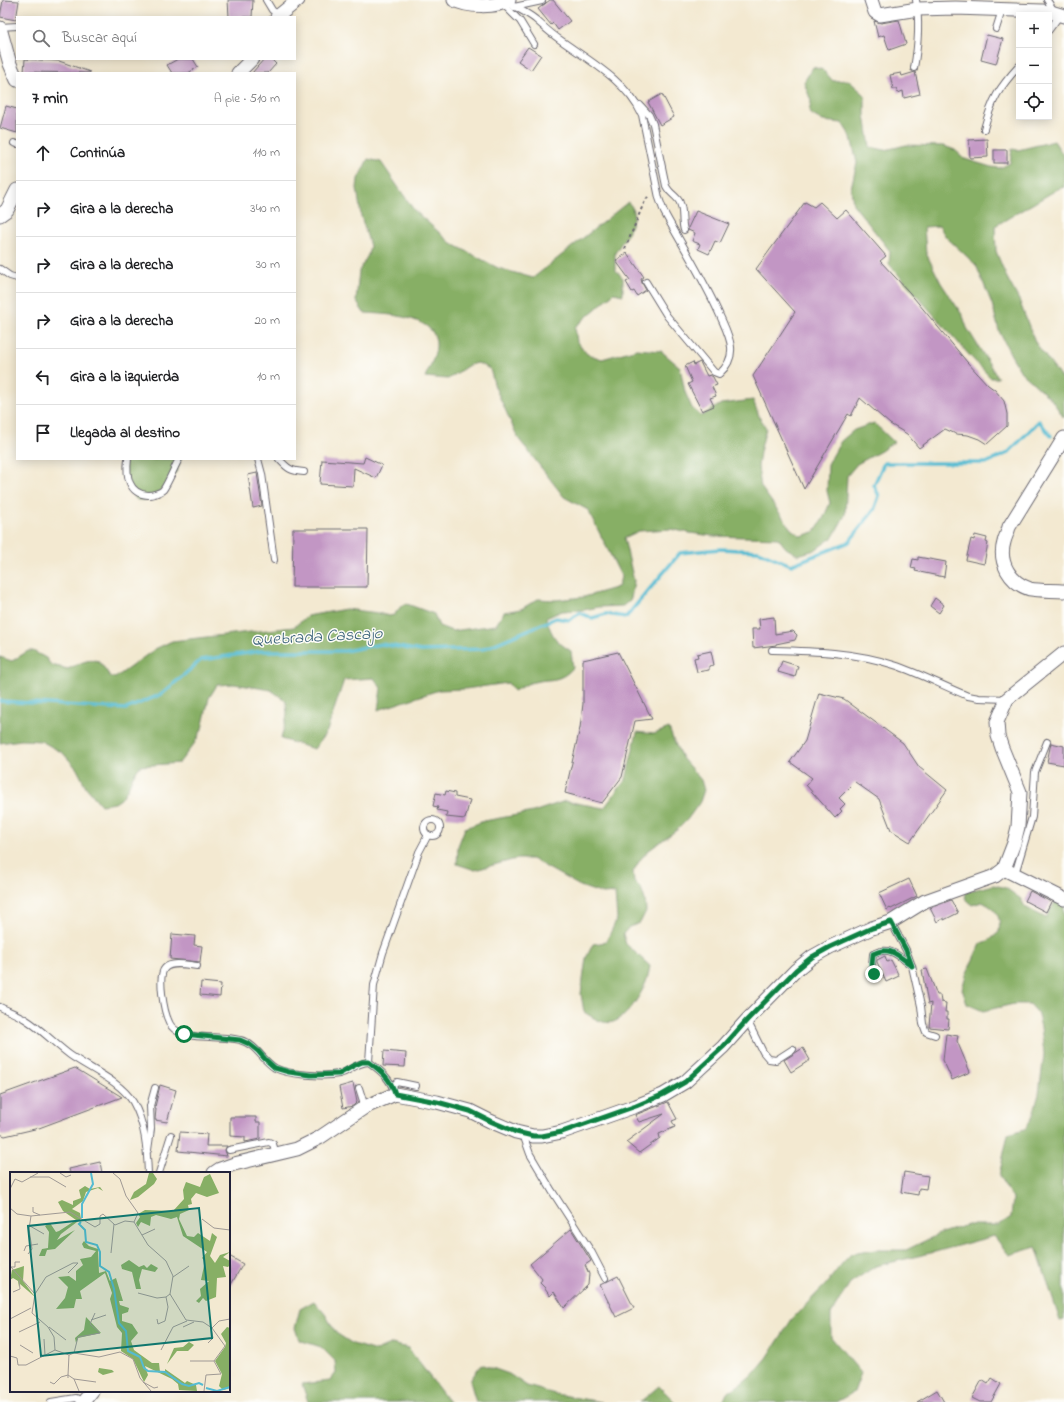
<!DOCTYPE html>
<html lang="es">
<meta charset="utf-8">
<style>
:root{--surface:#fff;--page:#f2f2f2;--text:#202124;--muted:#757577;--line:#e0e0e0}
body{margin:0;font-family:"Indie Flower",sans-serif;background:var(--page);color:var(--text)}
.controls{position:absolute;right:12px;top:12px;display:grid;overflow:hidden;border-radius:0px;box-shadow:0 2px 10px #0003}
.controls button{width:36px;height:36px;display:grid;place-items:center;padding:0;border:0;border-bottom:1px solid var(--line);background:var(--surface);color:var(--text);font:20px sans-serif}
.stop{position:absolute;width:12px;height:12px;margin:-9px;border:3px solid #0b8043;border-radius:50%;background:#fff}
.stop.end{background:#0b8043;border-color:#fff;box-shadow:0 1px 4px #0008}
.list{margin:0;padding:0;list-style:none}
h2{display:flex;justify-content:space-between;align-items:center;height:52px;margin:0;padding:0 16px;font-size:17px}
h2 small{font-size:13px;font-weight:400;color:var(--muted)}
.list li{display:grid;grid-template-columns:26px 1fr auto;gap:12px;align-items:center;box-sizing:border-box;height:56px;padding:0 16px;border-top:1px solid var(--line)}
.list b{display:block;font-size:15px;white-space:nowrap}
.list em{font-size:13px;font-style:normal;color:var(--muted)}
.icon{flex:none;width:22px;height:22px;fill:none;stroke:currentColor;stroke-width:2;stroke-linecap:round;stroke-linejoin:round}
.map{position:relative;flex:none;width:1064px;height:1402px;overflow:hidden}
.search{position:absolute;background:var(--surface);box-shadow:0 2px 10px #0003;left:16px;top:16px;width:280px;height:44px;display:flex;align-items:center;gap:10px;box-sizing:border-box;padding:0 14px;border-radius:0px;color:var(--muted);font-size:15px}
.panel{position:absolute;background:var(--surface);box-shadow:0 2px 10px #0003;left:16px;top:72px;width:280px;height:388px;border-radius:0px}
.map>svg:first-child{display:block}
.forest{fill:#87af65;stroke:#546850}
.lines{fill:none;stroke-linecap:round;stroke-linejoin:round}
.stream{stroke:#54bbd2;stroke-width:3.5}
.building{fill:#c296c4}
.lane-casing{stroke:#6b6870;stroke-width:8}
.street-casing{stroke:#6b6870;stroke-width:15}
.path{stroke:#6b6870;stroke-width:2;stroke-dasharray:3 3;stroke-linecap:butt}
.lane{stroke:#fff;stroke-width:6}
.street{stroke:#fff;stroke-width:13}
.route{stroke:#0b8043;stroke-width:5}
.labels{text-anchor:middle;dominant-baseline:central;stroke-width:3;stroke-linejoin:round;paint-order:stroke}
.water-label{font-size:17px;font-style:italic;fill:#365f77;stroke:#fdfcf7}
.inset-river{fill:none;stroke:#54bbd2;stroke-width:2}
.inset-road{fill:none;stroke:#9f9995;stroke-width:1}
.view{fill:#0f766e;fill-opacity:0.15;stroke:#0f766e;stroke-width:2}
.inset-edge{fill:none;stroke:#22223b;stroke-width:2}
</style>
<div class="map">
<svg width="1064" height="1402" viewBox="0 0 1064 1402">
<rect width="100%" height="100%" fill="#fdfcf7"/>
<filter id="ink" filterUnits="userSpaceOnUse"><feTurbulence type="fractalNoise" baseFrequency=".025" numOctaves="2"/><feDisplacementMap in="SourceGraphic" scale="8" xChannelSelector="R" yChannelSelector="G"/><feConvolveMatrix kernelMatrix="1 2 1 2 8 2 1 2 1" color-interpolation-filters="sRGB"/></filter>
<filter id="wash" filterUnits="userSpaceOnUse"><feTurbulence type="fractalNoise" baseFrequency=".012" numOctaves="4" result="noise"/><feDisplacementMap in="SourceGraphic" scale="16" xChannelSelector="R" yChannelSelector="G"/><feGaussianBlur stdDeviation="0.9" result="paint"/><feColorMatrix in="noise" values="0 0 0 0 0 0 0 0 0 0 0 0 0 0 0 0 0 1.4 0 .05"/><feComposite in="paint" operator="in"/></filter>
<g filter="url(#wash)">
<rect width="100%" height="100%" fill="#f3e9d1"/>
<g class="forest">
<polygon points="813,67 823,70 833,81 848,80 865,95 865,115 870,147 885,150 906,145 944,146 955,150 965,159 991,167 1000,168 1010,163 1012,149 1018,150 1054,141 1064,156 1064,187 1058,189 995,226 996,251 1006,276 1019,300 1035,342 1061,378 1064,384 1064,418 1051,399 1021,372 1011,355 999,331 992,304 976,265 946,237 939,226 924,227 926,253 941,283 963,316 967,328 998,378 991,378 970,356 889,264 890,251 853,204 851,188 857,163 851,137 842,123 823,121 809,113 811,101 804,82"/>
<path d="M 368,159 L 381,162 L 414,210 L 451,243 L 498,268 L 533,278 L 628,202 L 632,207 L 634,216 L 628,233 L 615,253 L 615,269 L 623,278 L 623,295 L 614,293 L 575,327 L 577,342 L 587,354 L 602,359 L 637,349 L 661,351 L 680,367 L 685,392 L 692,408 L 701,416 L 721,404 L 753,400 L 759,416 L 766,428 L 760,452 L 758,467 L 761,487 L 791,529 L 801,536 L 814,532 L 823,519 L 830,503 L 827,491 L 828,464 L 841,441 L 854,430 L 874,423 L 894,442 L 881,451 L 857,464 L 847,476 L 845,515 L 833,537 L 815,550 L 798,555 L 786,548 L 778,538 L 713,536 L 690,533 L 670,529 L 639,531 L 624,538 L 634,581 L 631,599 L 623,606 L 599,607 L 584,610 L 562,611 L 546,618 C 553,637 554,640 571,651 L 573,668 C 559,683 551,678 534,682 C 527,683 520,688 514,691 L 508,683 L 465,689 L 439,690 L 378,710 L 381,688 L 374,678 L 344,680 L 327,731 L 314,749 L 281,739 L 287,715 L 286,701 L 271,690 L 234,684 L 217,685 L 209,698 L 202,729 L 194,744 L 179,763 L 140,766 L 133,776 L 128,788 L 121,799 L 115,803 L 101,805 L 86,787 L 77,769 L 63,753 L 41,741 L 21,740 L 0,743 L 0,657 L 12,661 L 28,651 L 33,651 L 46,658 L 51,665 L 68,669 C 79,664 87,658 99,661 L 110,676 L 115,678 L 155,649 L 172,641 L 294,627 L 307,616 L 346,609 L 378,613 L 389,616 L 394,615 L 402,605 L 407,604 L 434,614 L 439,626 L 452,631 L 496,625 L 504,612 L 521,609 L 538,599 L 555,600 L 584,597 L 615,588 L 619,586 L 621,576 L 588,510 L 564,497 L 518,438 L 495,387 L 490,369 L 478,363 L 469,365 L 448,379 L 425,377 C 430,366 437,354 436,342 C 434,315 383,314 364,313 L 356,301 L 359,271 L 368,255 L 370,246 L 361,216 L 357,188 L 358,179 Z"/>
<path d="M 123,459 L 181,459 L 177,471 L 155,498 L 151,500 L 137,500 C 124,483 123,480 123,459 Z"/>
<path d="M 669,728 L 673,739 L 682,758 L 701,780 L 704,790 L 700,802 L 687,820 L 678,829 L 648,851 L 640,860 L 633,872 L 634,881 L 641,888 L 645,900 L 646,911 L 640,923 L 629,927 L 623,934 L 626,944 L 650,966 C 649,971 648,977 646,982 C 641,995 627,1018 613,1022 C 603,1025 592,1017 584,1012 L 581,994 L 586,958 L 593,944 L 606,942 L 617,919 L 615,893 L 603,894 L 580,886 L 532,859 L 516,859 L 475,870 L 457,864 L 458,846 L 465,828 L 484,821 L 533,812 L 565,801 L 604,808 L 626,779 L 637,732 L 654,734 Z"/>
<path d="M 994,885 L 1006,888 L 1021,899 L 1025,907 L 1046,918 L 1056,900 L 1064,904 L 1063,1192 L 1064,1193 L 1064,1320 L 1060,1321 L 1036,1247 L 1009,1255 L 994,1236 L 935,1252 L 876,1266 L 850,1283 L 831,1314 L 831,1337 L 861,1373 L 854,1392 L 836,1402 L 723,1402 L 727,1393 L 742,1383 L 755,1372 L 767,1358 L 792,1319 L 826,1284 L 840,1266 L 851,1254 L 876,1250 L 906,1250 L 941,1233 L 967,1225 L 999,1225 L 1011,1217 L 1013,1199 L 999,1176 L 1008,1134 L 1025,1129 L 1032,1118 L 1039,1094 L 1044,1054 L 1041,1027 L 1037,1012 L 1030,1004 L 1014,1004 L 983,1011 L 967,1004 L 962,989 L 966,975 L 980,944 L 990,940 L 999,932 C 1001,916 997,909 982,902 L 972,905 L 966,900 L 964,892 Z"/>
<polygon points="314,1301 325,1314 336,1333 353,1344 376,1351 392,1344 408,1348 449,1402 308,1402 302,1384 330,1381 336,1373 335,1361 321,1347 299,1340 295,1328 300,1309"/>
<polygon points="481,1364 509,1374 527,1386 555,1394 601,1402 476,1402 470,1381"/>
<polygon points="659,1386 675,1402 640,1402"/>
</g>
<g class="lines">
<polyline class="stream" points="0,701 126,709 162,694 201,660 262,651 345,651 381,644 421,651 483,649 556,618 569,620 580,613 592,618 606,614 626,617 680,553 720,549 758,551 791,565 849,542 874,510 879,496 874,485 884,463 986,463 1008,453 1039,421 1051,436"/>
</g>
<g id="blocks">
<g class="building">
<polygon points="3,0 19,1 16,20 0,17"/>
<polygon points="228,0 253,0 252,17 229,17"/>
<polygon points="550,0 553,0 570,21 558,30 553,23 551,25 538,9"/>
<polygon points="899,20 906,44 889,50 884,35 878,37 874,21 881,23"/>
<polygon points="987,35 1003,39 996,64 981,60"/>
<polygon points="528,47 541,55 531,70 518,61"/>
<polygon points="25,59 59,61 90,72 90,73 24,72"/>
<polygon points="178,59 193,59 198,67 188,73 172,73 167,65"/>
<polygon points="264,59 271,59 276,64 268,73 252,73"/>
<polygon points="915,72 920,94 904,98 903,91 898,93 896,89 893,89 890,75 901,73 902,76"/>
<polygon points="662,94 674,117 660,125 648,102"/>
<polygon points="6,106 17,109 17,133 0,128"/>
<polygon points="987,139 988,157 970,158 969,140"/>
<rect x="994" y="150" width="13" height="13"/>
<polygon points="805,202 814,207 820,202 837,218 846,210 886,256 880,261 909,292 967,362 988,385 995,390 1004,401 1007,414 1007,426 987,444 979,439 968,435 956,434 945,429 919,448 907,434 890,424 860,398 851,416 848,414 804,489 753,376 795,312 756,269"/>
<polygon points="696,211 729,224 720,243 715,241 709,254 698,249 700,244 692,241 695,233 688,230 688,228"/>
<polygon points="627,253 644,277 641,279 642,283 646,290 637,296 634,291 632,292 626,282 630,280 616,261"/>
<polygon points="693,362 694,365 700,362 707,376 710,375 713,377 717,385 712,387 716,396 710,398 714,406 702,411 688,384 692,382 685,366"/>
<polygon points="365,457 382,465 376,478 354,468 353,486 320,484 322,460 363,463"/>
<polygon points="257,473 262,506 253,508 248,475"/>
<polygon points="293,529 368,529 367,587 292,587"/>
<polygon points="975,535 987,538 986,542 988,543 984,564 966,560 971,539 974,540"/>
<polygon points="918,557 946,562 944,577 915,571 916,569 911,568 913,559 918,560"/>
<polygon points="935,598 944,605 939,613 930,606"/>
<polygon points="774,617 775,634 793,631 797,635 795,640 776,644 776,645 753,648 752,629 760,629 759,619"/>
<polygon points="711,651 714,665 709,666 709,670 697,672 694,658 698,657 697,654"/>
<polygon points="618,652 652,719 635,721 622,777 602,803 565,793 580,728 583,704 583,660"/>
<polygon points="782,661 798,666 795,677 778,672"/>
<polygon points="819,693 844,699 903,743 919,767 947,790 910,842 891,830 879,799 855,782 839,798 845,804 840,809 842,811 835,818 806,785 812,778 790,762 805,741"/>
<polygon points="1051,743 1064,746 1064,765 1047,762"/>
<polygon points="446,791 455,793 455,797 470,800 465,819 446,817 447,812 437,810 438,807 433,806 436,793 445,795"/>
<polygon points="909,879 917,896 891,909 890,908 887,910 879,893"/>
<polygon points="1030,891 1051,902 1046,912 1025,901"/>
<polygon points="951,900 958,913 944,920 944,918 937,922 930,908"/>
<polygon points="172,934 195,936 194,945 202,946 200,962 170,959"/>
<polygon points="885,956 887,962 891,960 899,976 886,982 877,962 877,960"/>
<polygon points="927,969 937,995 940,995 941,1002 946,1003 945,1012 947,1012 947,1019 949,1019 948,1029 929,1027 931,1003 928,1004 922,970"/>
<polygon points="201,982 221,984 220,997 200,995"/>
<polygon points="946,1034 958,1036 957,1041 970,1072 952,1080 943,1060"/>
<polygon points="803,1048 810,1060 791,1072 784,1060"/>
<polygon points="384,1051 406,1053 405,1067 383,1066"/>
<polygon points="75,1068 122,1097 39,1128 5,1136 0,1134 0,1095"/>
<polygon points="353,1083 357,1102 353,1106 343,1108 339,1087"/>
<polygon points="160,1085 176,1090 167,1122 155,1120 156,1109 155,1109 155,1107"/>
<polygon points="668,1102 677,1119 672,1121 675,1127 659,1134 660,1138 639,1153 626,1142 664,1114 639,1122 635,1115"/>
<polygon points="230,1117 256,1117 256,1122 260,1122 260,1139 245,1142 245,1137 230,1136"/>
<polygon points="180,1132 207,1134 206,1146 227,1146 225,1150 227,1156 178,1151"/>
<polygon points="100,1162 102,1173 70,1173 69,1169"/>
<polygon points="904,1172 928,1176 926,1189 919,1188 918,1195 901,1192"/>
<polygon points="571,1229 591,1261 585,1265 589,1274 588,1285 564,1308 554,1292 550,1296 545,1289 545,1288 540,1283 542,1279 530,1264"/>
<polygon points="229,1256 243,1264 229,1288"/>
<polygon points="618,1276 634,1308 616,1317 600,1285"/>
<polygon points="992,1378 1001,1384 991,1402 980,1402 972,1398 982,1380 988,1384"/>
<polygon points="937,1390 944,1402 917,1402"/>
</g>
</g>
</g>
<g filter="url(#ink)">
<use href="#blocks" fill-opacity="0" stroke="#6b6870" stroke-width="1"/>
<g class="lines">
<g class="lane-casing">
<g id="lane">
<polyline points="266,0 272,10 278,15"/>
<polyline points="1047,0 1054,11"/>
<path d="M 506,2 C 515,7 526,12 535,19 C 543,26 550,33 559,39 C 588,60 627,81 642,115 L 659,198 L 664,212 C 683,247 705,281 721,318 C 725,327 730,337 731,347 C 732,358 727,367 719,374 L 714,372 L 667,316 L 646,282"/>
<polyline points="502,3 520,21 534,44"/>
<polyline points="514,7 542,1"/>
<polyline points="0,27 17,26"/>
<polyline points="996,29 1002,10"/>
<polyline points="1049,30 1060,15"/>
<path d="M 914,68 C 918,46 920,23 916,0"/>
<path d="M 640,105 L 649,115 L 653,124 L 666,186 C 670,194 678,197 680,203 C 684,212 681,221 684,230"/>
<path d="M 984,129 C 992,99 999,88 1019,66"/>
<polyline points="14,143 17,144"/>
<polyline points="0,269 10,276 17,278"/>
<path d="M 128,459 C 126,475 128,494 148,495 C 152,495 160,493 163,490 C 167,485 175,466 179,459"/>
<polyline points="258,459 262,474 274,560"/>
<path d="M 279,459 C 288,469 291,471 304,472"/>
<path d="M 772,650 C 812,651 855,652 894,665 C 919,673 943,686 968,696 L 979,698 L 1007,699"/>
<circle cx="432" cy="828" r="8"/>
<polyline points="1015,874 1032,817 1035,772 1047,742"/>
<polyline points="891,922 906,950 912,966 921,1006 923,1024 926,1032 935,1035"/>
<path d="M 197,966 C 188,965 172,961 165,968 C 157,976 164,1012 169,1022 C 170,1025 174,1029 177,1031 C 192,1040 222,1035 240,1040 C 256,1044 262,1060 275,1068 C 289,1075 324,1077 339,1074 C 350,1072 354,1063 369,1062"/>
<path d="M 874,974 L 872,965 L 873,954 C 889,945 899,956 912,966"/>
<path d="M 0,1007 C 8,1011 17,1014 25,1019 C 40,1028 55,1044 70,1055 C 90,1069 120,1081 133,1102 C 145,1123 147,1149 148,1173"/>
<polyline points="747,1020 763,1052 769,1059 776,1060 793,1049"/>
<polyline points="393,1086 397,1082 416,1086"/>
<polyline points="359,1088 365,1107"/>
<path d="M 395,1094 C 391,1079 381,1071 369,1062 L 374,985 L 383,953 L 419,852 L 428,835"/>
<polyline points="524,1134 525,1140 530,1154 552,1191 592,1253 605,1278"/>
<polyline points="148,1150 151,1129 150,1106 155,1088"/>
<polyline points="229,1150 269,1142 273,1144 276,1154"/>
<polyline points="159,1173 171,1135"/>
<polyline points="51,1402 76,1398 83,1401"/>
</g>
</g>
<g class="street-casing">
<g id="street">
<path d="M 454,0 C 467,7 496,8 509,0"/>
<polyline points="871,0 875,12 880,15 918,9 955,8 1042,11 1054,13 1064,16"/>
<polyline points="277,17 298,0"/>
<polyline points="0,28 10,64 17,80"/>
<polyline points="238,73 252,59"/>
<polyline points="0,215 7,210 17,190"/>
<path d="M 1064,438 L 1009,527 C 1008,532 1005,537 1004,542 C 998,562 1010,583 1030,589 C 1040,591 1053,590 1064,591"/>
<polyline points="1004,869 1064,899"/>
<polyline points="214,1173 220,1169 234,1164 297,1149 319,1138 365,1107 395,1094 437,1102 470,1111 490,1121 516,1132 533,1136 542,1136 562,1132 636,1106 663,1095 685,1082 723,1047 747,1020 796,970 812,957 830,947 872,928 891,922 925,901 995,876 1004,869 1014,843 1018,827 1020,792 1002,748 998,736 997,722 1007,699 1064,653"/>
<polyline points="83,1402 92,1391"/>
</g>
</g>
<polyline class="path" points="625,249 643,205 649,195"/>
<use href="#lane" class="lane"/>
<use href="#street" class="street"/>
</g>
</g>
<g class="lines" filter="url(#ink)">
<path class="route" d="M 184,1034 L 240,1040 L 249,1044 L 258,1051 L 265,1059 L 275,1068 L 289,1072 L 311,1075 L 339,1074 L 353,1066 L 362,1062 L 369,1062 C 381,1071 391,1079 395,1094 L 437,1102 L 470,1111 L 490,1121 L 516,1132 L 533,1136 L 542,1136 L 562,1132 L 636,1106 L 662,1095 L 685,1082 L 723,1047 L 747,1020 L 796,970 L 812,957 L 830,947 L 872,928 L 891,922 L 906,950 L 912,966 C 899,956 889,945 873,954 L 872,965 L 874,974"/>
</g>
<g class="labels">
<g class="water-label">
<text transform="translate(317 637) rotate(-3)">Quebrada Cascajo</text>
</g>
</g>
<g transform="translate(10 1172)">
<rect width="220" height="220" fill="#f3e9d1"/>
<path d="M 139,1 L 143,1 L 147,7 L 144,12 L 128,25 L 120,28 L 124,20 L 136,12 ZM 200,2 L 209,21 L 197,25 L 186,21 L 181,27 L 182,32 L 178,33 L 179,38 L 170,42 L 169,47 L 177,64 L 184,65 L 188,61 L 200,69 L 202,61 L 207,65 L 200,84 L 205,91 L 210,83 L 220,80 L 213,85 L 220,89 L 220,93 L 218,95 L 213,94 L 216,105 L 207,106 L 206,125 L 196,129 L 193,126 L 189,131 L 186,129 L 191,124 L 190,117 L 199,109 L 191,108 L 195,89 L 192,86 L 197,80 L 173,64 L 167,45 L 161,47 L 146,43 L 141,45 L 140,54 L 131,50 L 128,55 L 126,51 L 130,45 L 128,42 L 135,38 L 163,39 L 174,27 L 173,18 L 176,10 L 190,15 L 194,5 ZM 75,14 L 80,17 L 90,15 L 93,19 L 88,16 L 76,20 L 73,29 L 62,37 L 70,41 L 71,47 L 51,62 L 47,68 L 65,58 L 45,77 L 37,78 L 35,84 L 29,84 L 32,77 L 38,76 L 39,60 L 35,54 L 40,51 L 46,60 L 49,59 L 66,48 L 53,39 L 48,30 L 52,28 L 63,33 L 63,29 L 71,26 L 69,18 ZM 74,69 L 79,74 L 88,77 L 89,101 L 96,99 L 100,109 L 106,106 L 113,129 L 109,129 L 110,133 L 119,136 L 118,140 L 112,142 L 112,149 L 122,152 L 128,161 L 121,169 L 124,178 L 142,191 L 149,191 L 150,200 L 155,200 L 155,197 L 175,211 L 177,209 L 186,213 L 187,219 L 169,218 L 168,212 L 162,207 L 135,194 L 138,203 L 134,210 L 123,187 L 111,179 L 112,161 L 107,155 L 100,127 L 102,121 L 95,101 L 70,119 L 72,127 L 66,127 L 64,136 L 46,137 L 55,126 L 58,115 L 48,105 L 59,104 L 66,109 L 66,99 L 73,93 L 70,87 L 81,85 L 86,79 L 74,76 L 72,72 ZM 119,88 L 129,95 L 134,93 L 137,96 L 141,92 L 148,96 L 145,100 L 132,97 L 129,108 L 131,117 L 126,117 L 122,100 L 112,97 L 111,93 ZM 14,94 L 13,109 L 25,125 L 10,112 L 9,115 L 8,109 L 3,106 L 0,108 L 2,98 ZM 76,145 L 91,161 L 68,166 L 66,171 L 65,166 L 74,158 ZM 217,155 L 220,156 L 220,216 L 213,218 L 209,214 L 212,202 L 205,189 L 215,175 L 216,171 L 211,162 ZM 179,170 L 184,173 L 178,179 L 167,179 L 157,192 L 164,176 L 173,175 ZM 89,196 L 102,198 L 104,200 L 93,203 L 88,200 Z" fill="#87af65"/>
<path class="inset-river" d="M 72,46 L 72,32 L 83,12 L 81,1M 71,50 L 69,52 L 75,58 L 76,70 L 87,73 L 90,80 L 90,94 L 99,100 L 104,117 L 109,151 L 116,159 L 118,179 L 130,185 L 134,196 L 138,199 L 155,200 L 172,212 L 179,214 L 189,211 L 193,213M 196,216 L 207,219 L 220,215"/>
<path class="inset-road" d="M 50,1 L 56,5 L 61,3M 103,1 L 110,7 L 116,24 L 128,41 L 124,50M 20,5 L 39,5 L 56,15M 0,17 L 5,7 L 12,10 L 28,1M 23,35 L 23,40 L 30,43M 0,36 L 7,42 L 21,44 L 60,40 L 85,55 L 90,52 L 90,44 L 93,42 L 105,53 L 115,49 L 124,50 L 138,73 L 156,89 L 163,104 L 160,122 L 176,148 L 193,150 L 202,156 L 209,149 L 220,147M 192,47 L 204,56 L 220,58M 20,54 L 34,62M 132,63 L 145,57M 14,79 L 16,74 L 28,72M 101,81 L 104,52M 18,82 L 22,77 L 19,57 L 21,44M 0,94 L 25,122 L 22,141 L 38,155 L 44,165 L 45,178 L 59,183 L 58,203 L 64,207 L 69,219M 1,95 L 5,95 L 5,90 L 10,90M 163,105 L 179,94M 3,120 L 10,117 L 9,108M 128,121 L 147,126 L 156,125 L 160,122M 25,122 L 36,105 L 63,91 L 68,91 L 58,101M 0,147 L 21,136M 147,147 L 148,152 L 155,149 L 158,135 L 156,125M 81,148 L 96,143M 39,155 L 56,168M 173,155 L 184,150M 9,160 L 30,150M 34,167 L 35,183M 198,171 L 203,166 L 201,156M 10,173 L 23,181M 151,178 L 163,155 L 177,149M 64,181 L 68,165 L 90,161 L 80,152 L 85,141M 59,183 L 64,181 L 89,185 L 110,180 L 123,187 L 130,206 L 141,219M 0,184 L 7,186 L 8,193 L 16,193 L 45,178M 180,189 L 204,189M 64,207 L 86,210M 40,210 L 44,212 L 51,205 L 58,203 L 58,206M 133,210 L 144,216 L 148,215M 194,219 L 196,203 L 211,202 L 204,189 L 215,174 L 202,156"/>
<path class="view" d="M 189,36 L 202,166 L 31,184 L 18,54 Z"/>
<rect width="220" height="220" class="inset-edge"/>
</g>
</svg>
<div class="controls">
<button>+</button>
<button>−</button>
<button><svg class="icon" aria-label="locate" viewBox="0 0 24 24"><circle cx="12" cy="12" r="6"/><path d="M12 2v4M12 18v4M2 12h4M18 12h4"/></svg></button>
</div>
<div class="stop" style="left:184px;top:1034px"></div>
<div class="stop end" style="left:874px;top:974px"></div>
<div class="search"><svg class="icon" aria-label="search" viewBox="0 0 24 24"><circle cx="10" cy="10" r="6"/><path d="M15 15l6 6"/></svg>Buscar aquí</div>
<section class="panel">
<h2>7 min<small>A pie · 510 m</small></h2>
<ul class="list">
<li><svg class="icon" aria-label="ahead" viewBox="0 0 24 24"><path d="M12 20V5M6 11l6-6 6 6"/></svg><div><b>Continúa</b></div><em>110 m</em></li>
<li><svg class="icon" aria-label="right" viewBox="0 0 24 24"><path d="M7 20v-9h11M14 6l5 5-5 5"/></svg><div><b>Gira a la derecha</b></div><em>340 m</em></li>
<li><svg class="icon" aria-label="right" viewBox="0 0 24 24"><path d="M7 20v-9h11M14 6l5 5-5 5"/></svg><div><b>Gira a la derecha</b></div><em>30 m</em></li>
<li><svg class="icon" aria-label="right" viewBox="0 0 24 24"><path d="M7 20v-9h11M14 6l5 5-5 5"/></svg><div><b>Gira a la derecha</b></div><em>20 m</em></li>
<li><svg class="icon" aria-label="left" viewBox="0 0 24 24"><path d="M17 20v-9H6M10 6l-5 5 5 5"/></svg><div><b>Gira a la izquierda</b></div><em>10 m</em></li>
<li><svg class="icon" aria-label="arrive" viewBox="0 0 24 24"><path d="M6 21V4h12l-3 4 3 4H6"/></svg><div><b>Llegada al destino</b></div></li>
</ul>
</section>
</div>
